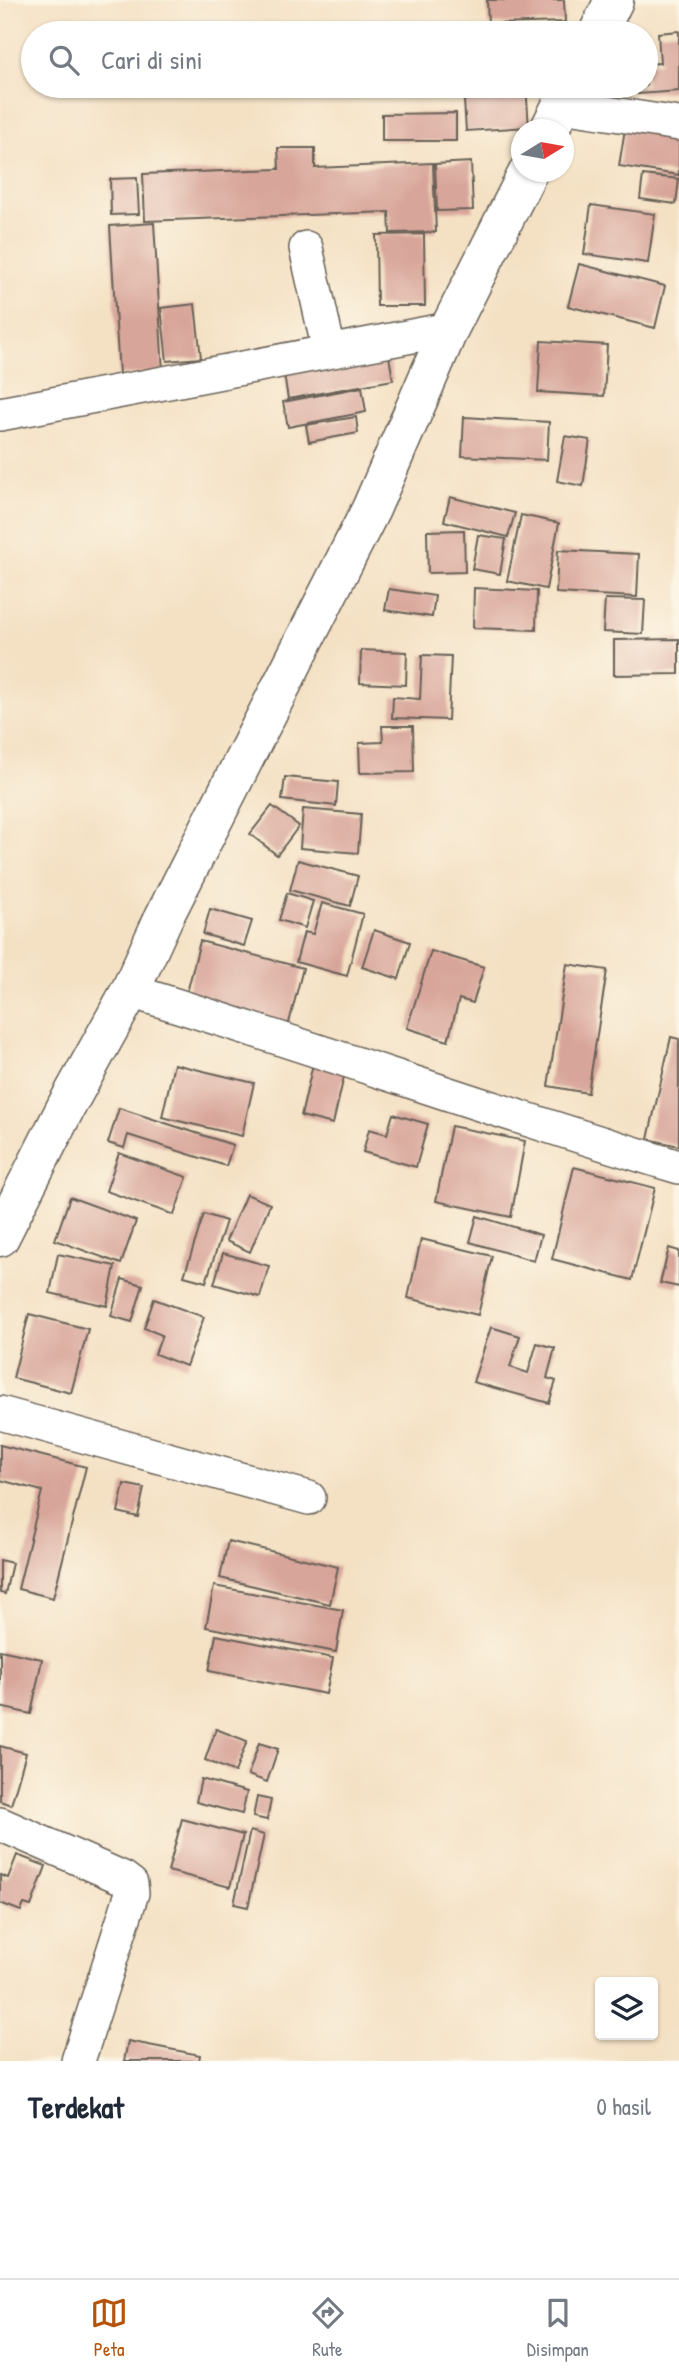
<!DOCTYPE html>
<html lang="id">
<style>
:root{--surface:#fff;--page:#f6f6f7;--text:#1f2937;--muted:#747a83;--line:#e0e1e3;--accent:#b45309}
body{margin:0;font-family:"Patrick Hand",sans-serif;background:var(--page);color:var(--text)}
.controls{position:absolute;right:21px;bottom:21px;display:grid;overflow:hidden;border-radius:7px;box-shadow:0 2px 5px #0004}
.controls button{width:63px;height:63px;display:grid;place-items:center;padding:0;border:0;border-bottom:2px solid var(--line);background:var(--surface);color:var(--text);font:35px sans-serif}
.compass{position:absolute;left:511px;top:119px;width:63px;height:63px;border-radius:50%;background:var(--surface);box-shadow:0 2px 5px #0004;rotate:79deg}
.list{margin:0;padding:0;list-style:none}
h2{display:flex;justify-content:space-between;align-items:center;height:91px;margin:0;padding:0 28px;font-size:30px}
h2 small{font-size:23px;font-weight:400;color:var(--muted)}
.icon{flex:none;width:38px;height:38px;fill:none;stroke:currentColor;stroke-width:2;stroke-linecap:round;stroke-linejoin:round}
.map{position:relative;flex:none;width:679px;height:2061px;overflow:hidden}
.search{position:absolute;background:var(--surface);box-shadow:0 2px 5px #0004;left:21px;right:21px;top:21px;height:77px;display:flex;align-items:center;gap:18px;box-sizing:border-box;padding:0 24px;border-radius:38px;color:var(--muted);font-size:26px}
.sheet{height:217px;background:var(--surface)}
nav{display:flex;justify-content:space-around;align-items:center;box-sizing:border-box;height:98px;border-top:2px solid var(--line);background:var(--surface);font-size:19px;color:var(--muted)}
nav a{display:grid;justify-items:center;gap:4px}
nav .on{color:var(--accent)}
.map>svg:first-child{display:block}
.building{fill:#d8a59a}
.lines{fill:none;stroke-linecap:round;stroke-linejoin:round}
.minor-casing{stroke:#686157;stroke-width:36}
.highway-casing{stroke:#686157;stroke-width:41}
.minor{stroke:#fff;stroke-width:33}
.highway{stroke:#fff;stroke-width:38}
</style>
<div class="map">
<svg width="679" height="2061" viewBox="0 0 679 2061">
<rect width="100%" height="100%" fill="#fcf5e5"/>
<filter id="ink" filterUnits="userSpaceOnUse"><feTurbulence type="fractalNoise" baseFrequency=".0143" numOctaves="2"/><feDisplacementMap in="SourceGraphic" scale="14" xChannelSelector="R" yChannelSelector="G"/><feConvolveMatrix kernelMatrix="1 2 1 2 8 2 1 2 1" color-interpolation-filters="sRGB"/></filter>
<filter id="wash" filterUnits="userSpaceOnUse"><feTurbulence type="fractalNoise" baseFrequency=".00686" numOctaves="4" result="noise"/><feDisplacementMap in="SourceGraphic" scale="28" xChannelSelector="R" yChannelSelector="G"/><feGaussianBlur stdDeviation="1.57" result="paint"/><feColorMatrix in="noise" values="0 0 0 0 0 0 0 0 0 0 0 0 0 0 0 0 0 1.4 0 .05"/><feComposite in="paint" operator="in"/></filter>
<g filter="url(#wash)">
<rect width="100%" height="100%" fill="#f4e1c4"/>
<g id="blocks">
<g class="building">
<polygon points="487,0 564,0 565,22 488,24"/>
<polygon points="679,31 679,91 638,94 637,86 646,86 646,64 660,63 658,33"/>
<polygon points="463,86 526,86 529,127 466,131"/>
<polygon points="456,113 456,141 382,141 382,114"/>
<polygon points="625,129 679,136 679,175 619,166"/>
<polygon points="278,148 315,148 315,168 433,163 436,232 390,233 389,212 145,221 143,174 279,169"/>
<polygon points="471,162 473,210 437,211 435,164"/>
<polygon points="643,175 679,179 676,204 640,199"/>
<polygon points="137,178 139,214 111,215 110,179"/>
<polygon points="591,205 655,214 648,263 584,254"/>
<polygon points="154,223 163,372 119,375 110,226"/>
<polygon points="424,234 425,306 377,306 376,235"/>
<polygon points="579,264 665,286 655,328 568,306"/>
<polygon points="195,304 201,358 167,361 161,308"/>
<polygon points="541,341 607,345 604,396 538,392"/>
<polygon points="387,344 393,380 288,399 282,362"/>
<polygon points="362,387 366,412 288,427 283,402"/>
<polygon points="356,417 358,433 309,442 306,425"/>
<polygon points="464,417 549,422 547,460 462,456"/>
<polygon points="565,436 590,440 583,486 557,481"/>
<polygon points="450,497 515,513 508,537 444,521"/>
<polygon points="521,515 559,523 546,589 507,581"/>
<polygon points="464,530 465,572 428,573 427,531"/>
<polygon points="478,535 506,539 500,574 472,569"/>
<polygon points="558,550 639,554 637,597 556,593"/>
<polygon points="474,588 537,591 536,630 473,628"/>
<polygon points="389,589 435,596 432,617 385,610"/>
<polygon points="605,599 645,600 643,634 603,632"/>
<polygon points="679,639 679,674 614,675 614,640"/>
<polygon points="361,650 407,652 406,685 360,683"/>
<polygon points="422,655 451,656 448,720 392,718 393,697 420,699"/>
<polygon points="382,726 413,726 414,772 360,773 359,743 383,742"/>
<polygon points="285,777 338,782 336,806 282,800"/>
<polygon points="272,806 299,826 277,855 250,834"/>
<polygon points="303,809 361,814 358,853 300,848"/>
<polygon points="298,860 358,876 350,906 290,890"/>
<polygon points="287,893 313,901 305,928 279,920"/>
<polygon points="322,903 363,914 347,976 296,962 304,932 313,934"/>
<polygon points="210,909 252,921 244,946 203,934"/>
<polygon points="374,930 410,942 399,979 362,967"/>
<polygon points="200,941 303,968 288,1027 185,1001"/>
<polygon points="431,951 484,967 473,1003 459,999 448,1041 407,1028"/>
<polygon points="567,964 607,970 588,1093 548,1086"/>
<polygon points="671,1037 679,1039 679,1146 648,1139"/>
<polygon points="174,1064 254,1083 242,1136 162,1117"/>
<polygon points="313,1064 345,1072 333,1124 301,1116"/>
<polygon points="119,1108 233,1145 226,1166 128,1135 124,1148 108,1143"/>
<polygon points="393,1114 428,1124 416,1167 363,1152 369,1129 387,1134"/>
<polygon points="451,1126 525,1141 511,1217 436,1201"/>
<polygon points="119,1153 187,1177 174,1215 106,1191"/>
<polygon points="574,1167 655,1188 632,1280 552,1259"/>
<polygon points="246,1194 270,1204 250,1252 226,1241"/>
<polygon points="70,1197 136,1221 121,1264 55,1240"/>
<polygon points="204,1214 226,1221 206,1282 184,1276"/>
<polygon points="477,1216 541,1235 534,1261 470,1242"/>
<polygon points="421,1239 492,1256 478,1315 408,1298"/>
<polygon points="669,1248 679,1251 679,1287 660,1283"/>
<polygon points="223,1253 269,1266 260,1297 214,1284"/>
<polygon points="58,1254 115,1266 107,1306 50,1293"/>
<polygon points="122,1279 143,1285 132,1322 111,1316"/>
<polygon points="154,1299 204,1317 186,1366 155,1354 162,1335 144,1328"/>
<polygon points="29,1314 88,1329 71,1393 13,1378"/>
<polygon points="491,1327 520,1336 510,1367 528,1373 537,1343 555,1348 547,1378 556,1381 549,1403 473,1382"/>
<polygon points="0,1445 86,1467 53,1598 18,1589 42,1491 0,1480"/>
<polygon points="124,1484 144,1488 138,1517 118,1512"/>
<polygon points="228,1541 338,1567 330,1604 220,1578"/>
<polygon points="0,1560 12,1563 5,1594 0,1593"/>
<polygon points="214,1586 343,1610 336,1652 206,1627"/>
<polygon points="216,1635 333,1658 326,1694 209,1671"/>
<polygon points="0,1650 42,1659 31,1714 0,1707"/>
<polygon points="216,1729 247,1741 235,1772 205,1760"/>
<polygon points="259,1743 278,1749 267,1782 248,1775"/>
<polygon points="0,1746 26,1753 11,1805 0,1801"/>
<polygon points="201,1779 247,1792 242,1814 196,1802"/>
<polygon points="257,1797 271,1800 267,1820 253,1817"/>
<polygon points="182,1819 243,1835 230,1887 168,1871"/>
<polygon points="250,1831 264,1835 248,1907 234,1904"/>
<polygon points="17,1855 46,1866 31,1906 24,1904 21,1911 0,1903 0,1875 8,1878"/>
<polygon points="128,2041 200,2055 199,2061 124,2061"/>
</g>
</g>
</g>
<g filter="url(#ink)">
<use href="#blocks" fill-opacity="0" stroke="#686157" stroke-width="2"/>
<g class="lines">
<g class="minor-casing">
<g id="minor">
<polyline points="561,106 679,124"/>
<polyline points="306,248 329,351"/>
<polyline points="0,414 449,329"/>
<path d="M 130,991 C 314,1047 495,1112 679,1167"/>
<polyline points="0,1413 309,1498"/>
<polyline points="0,1824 123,1878 131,1884 132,1893 78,2061"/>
</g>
</g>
<g class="highway-casing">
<g id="highway">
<polyline points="598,33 614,0"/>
<polyline points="549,130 571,86"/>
<polyline points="0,1237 66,1107 130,991 163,919 371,509 449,329 528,172"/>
</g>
</g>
<use href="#minor" class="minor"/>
<use href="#highway" class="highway"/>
</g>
</g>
</svg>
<div class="controls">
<button><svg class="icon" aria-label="layers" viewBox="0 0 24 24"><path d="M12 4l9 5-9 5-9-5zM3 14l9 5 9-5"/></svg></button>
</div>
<svg class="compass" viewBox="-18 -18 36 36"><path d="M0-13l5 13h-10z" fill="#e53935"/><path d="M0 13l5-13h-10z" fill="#747a83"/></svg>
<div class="search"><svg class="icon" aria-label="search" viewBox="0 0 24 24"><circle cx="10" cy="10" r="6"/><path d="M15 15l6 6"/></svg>Cari di sini</div>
</div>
<section class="sheet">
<h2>Terdekat<small>0 hasil</small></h2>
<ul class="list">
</ul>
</section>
<nav>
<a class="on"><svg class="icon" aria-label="map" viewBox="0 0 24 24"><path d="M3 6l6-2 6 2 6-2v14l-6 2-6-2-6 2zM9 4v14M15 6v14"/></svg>Peta</a>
<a><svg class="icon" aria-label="directions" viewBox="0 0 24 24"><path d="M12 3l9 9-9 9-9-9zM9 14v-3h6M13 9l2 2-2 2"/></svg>Rute</a>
<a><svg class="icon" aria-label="saved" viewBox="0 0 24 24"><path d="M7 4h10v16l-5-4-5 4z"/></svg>Disimpan</a>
</nav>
